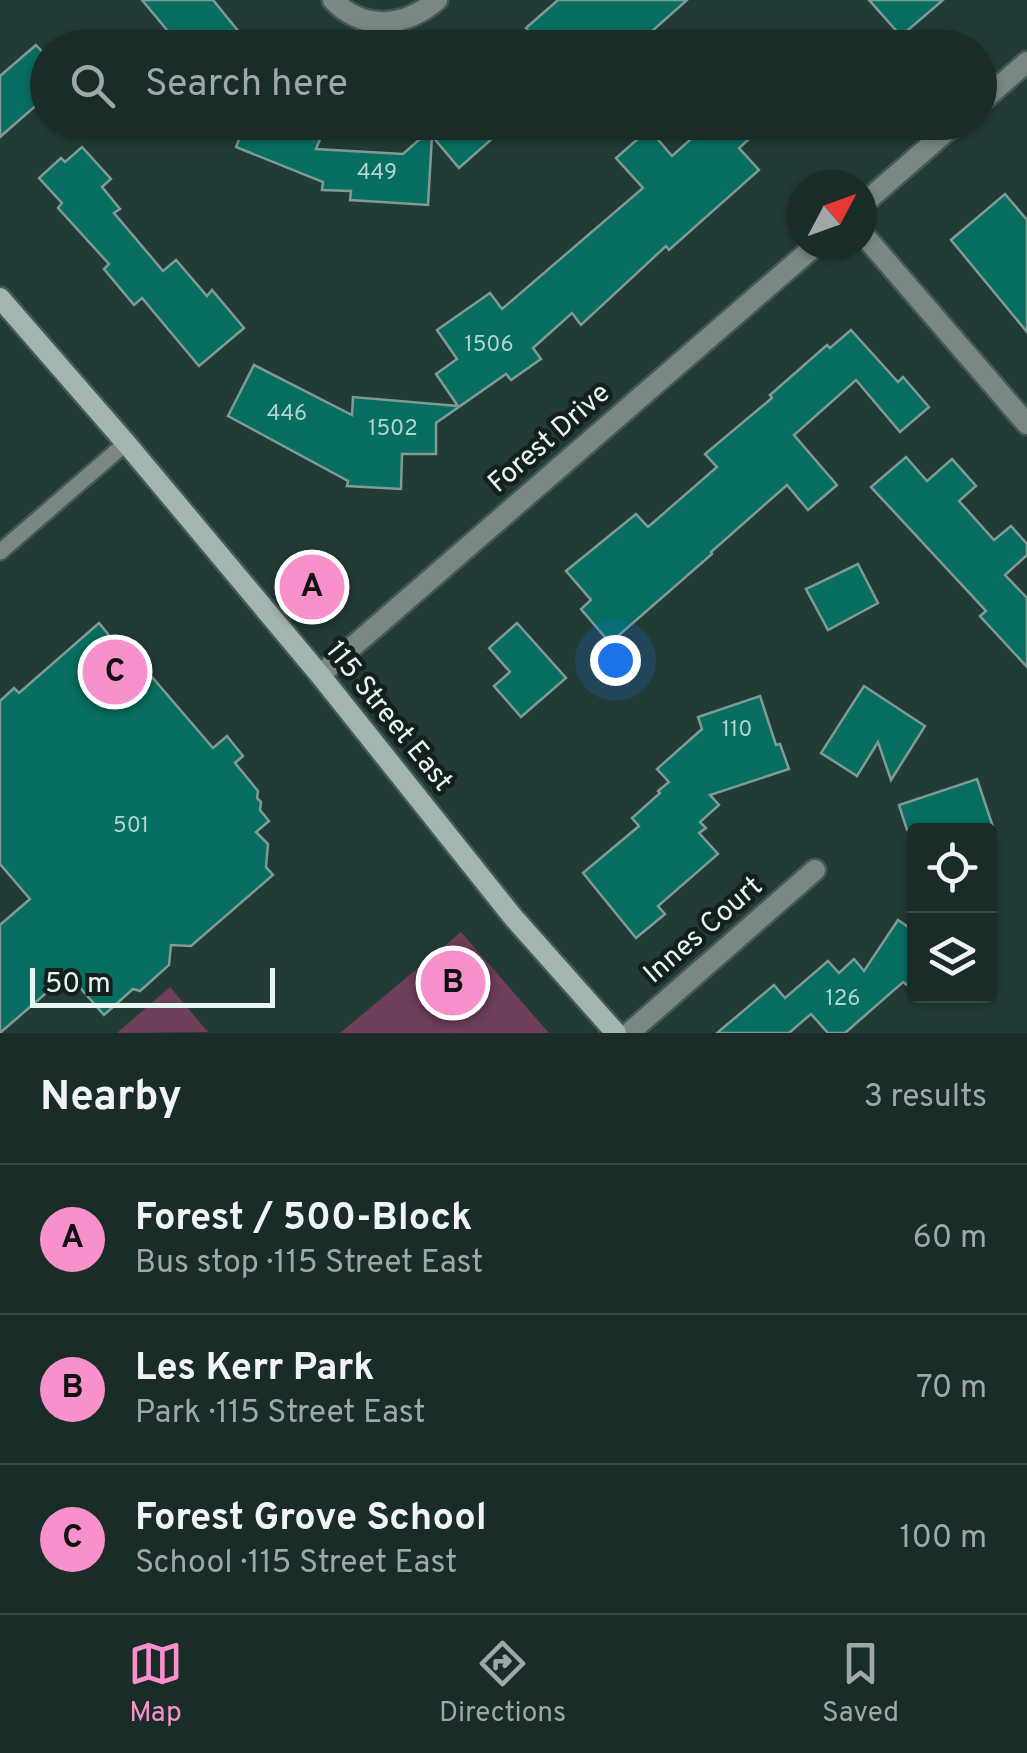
<!DOCTYPE html>
<meta charset="utf-8">
<style>
:root{--surface:#1a2c28;--page:#233430;--text:#f1f3f6;--muted:#9fa7a8;--line:#384845;--accent:#f890cc}
body{margin:0;font-family:Overpass,sans-serif;background:var(--page);color:var(--text)}
.controls{position:absolute;right:30px;bottom:30px;display:grid;overflow:hidden;border-radius:10px;box-shadow:0 2px 8px #0004}
.controls button{width:90px;height:90px;display:grid;place-items:center;padding:0;border:0;border-bottom:2px solid var(--line);background:var(--surface);color:var(--text);font:50px sans-serif}
.compass{position:absolute;left:787px;top:170px;width:90px;height:90px;border-radius:50%;background:var(--surface);box-shadow:0 2px 8px #0004;rotate:49deg}
.scale{position:absolute;left:30px;bottom:25px;width:245px;box-sizing:border-box;padding-left:10px;border:5px solid #e8f6f3;border-top:0;font-size:28px;line-height:35px;white-space:nowrap;color:#e8f6f3;-webkit-text-stroke:8px #151f1d;paint-order:stroke}
.you{position:absolute;left:615px;top:660px;width:35px;height:35px;margin:-25px;border:8px solid #fff;border-radius:50%;background:#1a73e8;box-shadow:0 0 0 15px #1a73e833}
.badge{display:grid;place-items:center;width:65px;height:65px;border-radius:50%;background:var(--accent);color:#111;font-size:32px;font-weight:700}
.pin{position:absolute;translate:-50% -50%;border:5px solid #fff;box-shadow:0 2px 10px #0006}
.list{margin:0;padding:0;list-style:none}
h2{display:flex;justify-content:space-between;align-items:center;height:130px;margin:0;padding:0 40px;font-size:42px}
h2 small{font-size:32px;font-weight:400;color:var(--muted)}
.list li{display:grid;grid-template-columns:65px 1fr auto;gap:30px;align-items:center;box-sizing:border-box;height:150px;padding:0 40px;border-top:2px solid var(--line)}
.list b{display:block;font-size:38px;white-space:nowrap}
.list p{margin:0;font-size:32px;white-space:nowrap;color:var(--muted)}
.list em{font-size:32px;font-style:normal;color:var(--muted)}
.icon{flex:none;width:55px;height:55px;fill:none;stroke:currentColor;stroke-width:2;stroke-linecap:round;stroke-linejoin:round}
.map{position:relative;flex:none;width:1027px;height:1033px;overflow:hidden}
.search{position:absolute;background:var(--surface);box-shadow:0 2px 8px #0004;left:30px;right:30px;top:30px;height:110px;display:flex;align-items:center;gap:25px;box-sizing:border-box;padding:0 35px;border-radius:55px;color:var(--muted);font-size:38px}
.sheet{height:580px;background:var(--surface)}
nav{display:flex;justify-content:space-around;align-items:center;box-sizing:border-box;height:140px;border-top:2px solid var(--line);background:var(--surface);font-size:28px;color:var(--muted)}
nav a{display:grid;justify-items:center;gap:5px}
nav .on{color:var(--accent)}
.map>svg:first-child{display:block}
.green{fill:#6f3e5a}
.building{fill:#076e61;stroke:#809a95;stroke-width:2.5}
.lines{fill:none;stroke-linecap:round;stroke-linejoin:round}
.lane-casing{stroke:#435954;stroke-width:20}
.street-casing{stroke:#435954;stroke-width:25}
.secondary-casing{stroke:#435954;stroke-width:25}
.lane{stroke:#7b8784;stroke-width:15}
.street{stroke:#7b8784;stroke-width:20}
.secondary{stroke:#a3b5b1;stroke-width:20}
.labels{text-anchor:middle;dominant-baseline:central;stroke-width:9;stroke-linejoin:round;paint-order:stroke}
.number-label{font-size:22px;fill:#b0d4ce}
.street-label{font-size:28px;fill:#e8f6f3;stroke:#151f1d}
</style>
<div class="map">
<svg width="1027" height="1033" viewBox="0 0 1027 1033">
<rect width="100%" height="100%" fill="#233b36"/>
<g class="green">
<polygon points="461,932 549,1033 340,1033"/>
<polygon points="170,987 208,1032 117,1033"/>
</g>
<g class="building">
<polygon points="142,0 213,0 252,48 182,48"/>
<polygon points="558,0 687,0 633,48 630,48 619,35 605,48 543,48 526,28"/>
<polygon points="869,0 943,0 901,36"/>
<polygon points="36,45 48,58 48,95 0,137 0,76"/>
<polygon points="246,122 327,122 316,149 403,154 428,132 419,122 511,122 459,168 432,136 428,205 350,200 351,191 322,190 323,182 236,147"/>
<polygon points="710,122 768,122 739,148 759,170 669,250 666,246 581,325 572,313 533,348 541,359 511,380 506,374 436,423 436,454 402,454 401,489 347,486 348,481 228,416 254,365 352,415 353,397 458,406 436,374 457,359 437,330 490,293 502,309 643,188 616,158 649,129 672,156"/>
<polygon points="82,147 111,179 102,187 120,209 114,213 163,271 176,260 207,296 212,290 244,328 199,366 142,298 134,305 104,269 109,264 58,208 62,203 39,178 61,158 65,162"/>
<polygon points="1005,194 1027,220 1027,332 951,240"/>
<polygon points="851,330 898,382 903,377 929,407 900,432 856,380 794,435 837,485 808,510 787,485 711,552 712,554 610,643 581,609 591,600 566,571 636,514 648,527 717,467 705,454 772,398 770,395 827,345 830,348"/>
<polygon points="906,457 927,481 952,459 976,486 959,501 994,540 1011,526 1027,544 1027,555 1005,575 1027,598 1027,667 980,616 986,611 871,487"/>
<polygon points="858,564 878,603 828,630 806,589"/>
<polygon points="99,623 127,657 134,656 213,748 227,736 243,756 235,763 258,791 257,798 261,802 260,810 269,821 256,832 268,844 266,867 273,875 191,946 171,945 169,965 140,991 133,989 104,1015 68,974 0,1033 0,925 30,899 0,864 0,701 14,688 19,693"/>
<polygon points="517,623 566,678 521,717 494,686 510,672 489,648"/>
<polygon points="864,686 925,726 891,780 878,742 857,776 821,753"/>
<polygon points="760,696 776,745 780,744 789,769 710,795 719,805 700,822 706,828 699,833 718,854 658,906 665,914 636,938 583,873 639,826 632,818 660,793 658,791 669,782 657,769 702,729 698,717"/>
<polygon points="977,779 994,830 907,830 899,805"/>
<polygon points="898,920 914,931 914,990 903,982 845,1033 828,1033 811,1014 789,1033 717,1033 774,985 785,998 828,961 839,973 854,959 864,971"/>
</g>
<g class="lines">
<g class="lane-casing">
<polyline id="lane" points="0,552 126,443"/>
</g>
<g class="street-casing">
<g id="street">
<path d="M 333,0 C 364,32 405,27 437,0"/>
<polyline points="980,103 1027,62"/>
<polyline points="862,205 957,122"/>
<polyline points="862,233 1027,424"/>
<polyline points="320,675 816,245"/>
<polyline points="629,1033 815,870"/>
</g>
</g>
<g class="secondary-casing">
<polyline id="secondary" points="0,298 126,443 320,675 513,917 616,1033"/>
</g>
<use href="#lane" class="lane"/>
<use href="#street" class="street"/>
<use href="#secondary" class="secondary"/>
</g>
<g class="labels">
<g class="number-label">
<text x="377" y="173">449</text>
<text x="489" y="345">1506</text>
<text x="287" y="414">446</text>
<text x="393" y="429">1502</text>
<text x="737" y="730">110</text>
<text x="131" y="826">501</text>
<text x="843" y="999">126</text>
</g>
<g class="street-label">
<text transform="translate(550 439) rotate(-41)">Forest Drive</text>
<text transform="translate(388 717) rotate(51)">115 Street East</text>
<text transform="translate(704 931) rotate(-41)">Innes Court</text>
</g>
</g>
</svg>
<div class="controls">
<button><svg class="icon" aria-label="locate" viewBox="0 0 24 24"><circle cx="12" cy="12" r="6"/><path d="M12 2v4M12 18v4M2 12h4M18 12h4"/></svg></button>
<button><svg class="icon" aria-label="layers" viewBox="0 0 24 24"><path d="M12 4l9 5-9 5-9-5zM3 14l9 5 9-5"/></svg></button>
</div>
<svg class="compass" viewBox="-18 -18 36 36"><path d="M0-13l5 13h-10z" fill="#e53935"/><path d="M0 13l5-13h-10z" fill="#9fa7a8"/></svg>
<div class="scale">50 m</div>
<div class="you"></div>
<div class="pin badge" style="left:312px;top:587px">A</div>
<div class="pin badge" style="left:453px;top:983px">B</div>
<div class="pin badge" style="left:115px;top:672px">C</div>
<div class="search"><svg class="icon" aria-label="search" viewBox="0 0 24 24"><circle cx="10" cy="10" r="6"/><path d="M15 15l6 6"/></svg>Search here</div>
</div>
<section class="sheet">
<h2>Nearby<small>3 results</small></h2>
<ul class="list">
<li><span class="badge">A</span><div><b>Forest / 500-Block</b><p>Bus stop · 115 Street East</p></div><em>60 m</em></li>
<li><span class="badge">B</span><div><b>Les Kerr Park</b><p>Park · 115 Street East</p></div><em>70 m</em></li>
<li><span class="badge">C</span><div><b>Forest Grove School</b><p>School · 115 Street East</p></div><em>100 m</em></li>
</ul>
</section>
<nav>
<a class="on"><svg class="icon" aria-label="map" viewBox="0 0 24 24"><path d="M3 6l6-2 6 2 6-2v14l-6 2-6-2-6 2zM9 4v14M15 6v14"/></svg>Map</a>
<a><svg class="icon" aria-label="directions" viewBox="0 0 24 24"><path d="M12 3l9 9-9 9-9-9zM9 14v-3h6M13 9l2 2-2 2"/></svg>Directions</a>
<a><svg class="icon" aria-label="saved" viewBox="0 0 24 24"><path d="M7 4h10v16l-5-4-5 4z"/></svg>Saved</a>
</nav>
